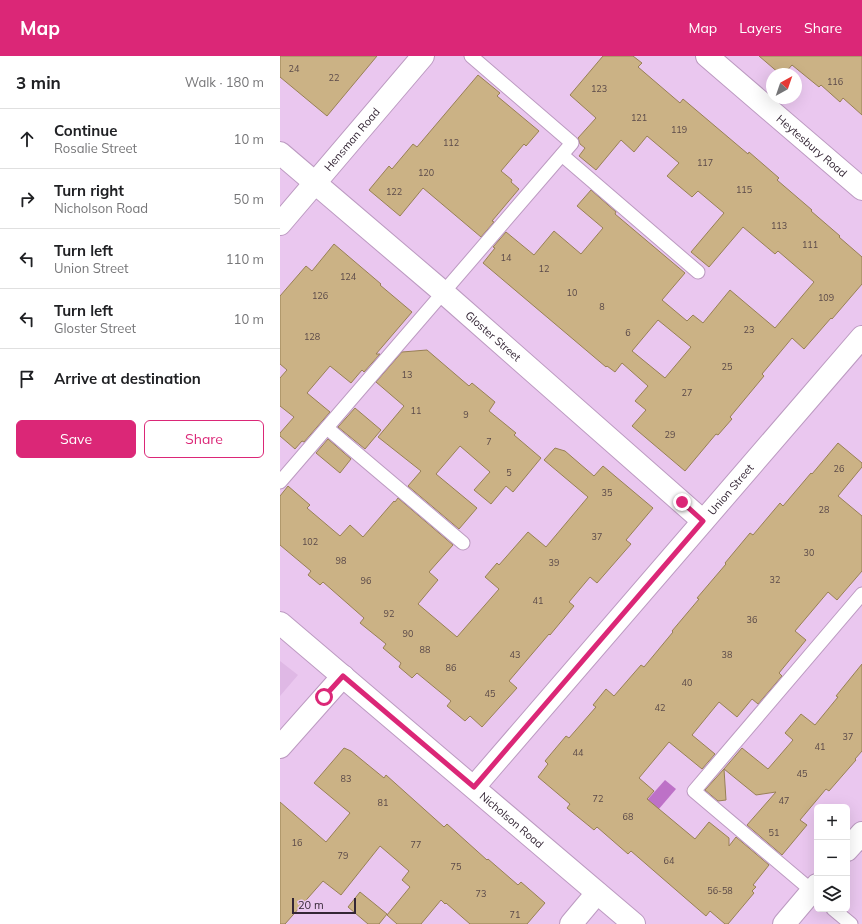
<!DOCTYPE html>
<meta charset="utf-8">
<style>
:root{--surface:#fff;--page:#f2f2f2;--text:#202124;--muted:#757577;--line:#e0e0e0;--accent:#db2777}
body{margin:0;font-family:Mulish,sans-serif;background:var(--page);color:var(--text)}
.controls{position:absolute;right:12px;bottom:12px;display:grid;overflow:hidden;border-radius:6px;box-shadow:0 4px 16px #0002}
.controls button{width:36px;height:36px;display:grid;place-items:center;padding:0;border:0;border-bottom:1px solid var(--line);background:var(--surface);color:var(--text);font:20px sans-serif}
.compass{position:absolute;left:486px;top:12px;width:36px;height:36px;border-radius:50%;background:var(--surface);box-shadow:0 4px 16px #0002;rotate:40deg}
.scale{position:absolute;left:12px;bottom:10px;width:64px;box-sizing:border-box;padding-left:4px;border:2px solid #342635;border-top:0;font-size:11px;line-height:14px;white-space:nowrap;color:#342635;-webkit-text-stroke:3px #eac7ef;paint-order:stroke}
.stop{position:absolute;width:12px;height:12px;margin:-9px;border:3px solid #db2777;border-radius:50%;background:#fff}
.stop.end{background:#db2777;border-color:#fff;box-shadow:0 1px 4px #0008}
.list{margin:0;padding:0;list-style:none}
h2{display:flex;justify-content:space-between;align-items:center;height:52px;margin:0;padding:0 16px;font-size:17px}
h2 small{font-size:13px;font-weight:400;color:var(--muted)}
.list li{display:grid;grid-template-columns:26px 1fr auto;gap:12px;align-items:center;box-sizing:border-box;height:60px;padding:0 16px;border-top:1px solid var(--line)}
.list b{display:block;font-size:15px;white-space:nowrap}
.list p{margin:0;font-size:13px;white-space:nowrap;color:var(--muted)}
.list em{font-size:13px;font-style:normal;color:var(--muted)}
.actions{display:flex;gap:8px;padding:12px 16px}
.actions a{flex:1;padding:9px 0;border:1px solid var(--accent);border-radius:6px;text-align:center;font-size:14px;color:var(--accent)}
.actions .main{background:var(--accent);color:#fff}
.icon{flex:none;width:22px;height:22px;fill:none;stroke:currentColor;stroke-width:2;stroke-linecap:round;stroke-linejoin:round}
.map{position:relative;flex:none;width:582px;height:868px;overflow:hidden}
header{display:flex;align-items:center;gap:24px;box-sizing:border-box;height:56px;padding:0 20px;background:var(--accent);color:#fff}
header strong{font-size:19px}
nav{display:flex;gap:22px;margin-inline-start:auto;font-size:14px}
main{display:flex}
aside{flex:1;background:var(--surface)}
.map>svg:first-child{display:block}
.built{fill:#dfb8e5}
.water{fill:#bd71c7}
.building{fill:#cbb285;stroke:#988055;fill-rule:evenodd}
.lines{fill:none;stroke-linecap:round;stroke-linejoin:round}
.lane-casing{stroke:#bc9ac1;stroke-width:15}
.street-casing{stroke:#bc9ac1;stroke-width:24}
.secondary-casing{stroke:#bc9ac1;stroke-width:24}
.lane{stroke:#fff;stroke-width:13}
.street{stroke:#fff;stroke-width:22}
.secondary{stroke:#fff;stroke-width:22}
.route{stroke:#db2777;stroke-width:5}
.labels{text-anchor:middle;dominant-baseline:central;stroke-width:3;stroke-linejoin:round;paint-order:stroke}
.number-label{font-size:9px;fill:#5a4949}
.street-label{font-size:11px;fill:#342635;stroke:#eac7ef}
</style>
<header>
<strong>Map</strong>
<nav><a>Map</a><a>Layers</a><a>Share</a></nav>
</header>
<main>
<aside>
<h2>3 min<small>Walk · 180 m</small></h2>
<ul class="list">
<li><svg class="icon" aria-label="ahead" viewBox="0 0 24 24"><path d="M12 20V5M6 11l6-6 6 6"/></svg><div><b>Continue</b><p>Rosalie Street</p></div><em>10 m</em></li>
<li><svg class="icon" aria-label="right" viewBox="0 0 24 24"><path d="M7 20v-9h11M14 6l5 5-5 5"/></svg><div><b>Turn right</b><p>Nicholson Road</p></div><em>50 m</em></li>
<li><svg class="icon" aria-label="left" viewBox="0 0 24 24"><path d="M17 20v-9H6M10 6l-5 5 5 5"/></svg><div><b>Turn left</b><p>Union Street</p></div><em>110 m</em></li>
<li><svg class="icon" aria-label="left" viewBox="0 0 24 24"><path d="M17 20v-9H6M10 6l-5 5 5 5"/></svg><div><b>Turn left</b><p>Gloster Street</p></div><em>10 m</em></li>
<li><svg class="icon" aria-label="arrive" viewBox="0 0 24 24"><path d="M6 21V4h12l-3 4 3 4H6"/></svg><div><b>Arrive at destination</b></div></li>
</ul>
<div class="actions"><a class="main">Save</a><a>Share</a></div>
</aside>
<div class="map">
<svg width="582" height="868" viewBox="0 0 582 868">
<rect width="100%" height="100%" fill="#eac7ef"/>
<polygon class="built" points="0,605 18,619 0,640"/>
<polygon class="water" points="385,724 396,733 372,761 361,751"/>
<g class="building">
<polygon points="0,0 97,0 47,60 0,21"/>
<path d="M 323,0 L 353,0 L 362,7 L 358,11 L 400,47 L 403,43 L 468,98 L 469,96 L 499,122 L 497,124 L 532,154 L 531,155 L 560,180 L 559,181 L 582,201 L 582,228 L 552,263 L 551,262 L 524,293 L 512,282 L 482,318 L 484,320 L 450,361 L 452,363 L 438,379 L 436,378 L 405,415 L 352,370 L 366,354 L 355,345 L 368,330 L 342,307 L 335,316 L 327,310 L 326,311 L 203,207 L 215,192 L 213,191 L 226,176 L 254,199 L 274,175 L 301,198 L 323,172 L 297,150 L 311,134 L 336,156 L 335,158 L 405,217 L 382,244 L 407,265 L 413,259 L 423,267 L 450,234 L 495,272 L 534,226 L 498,195 L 495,198 L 463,171 L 429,211 L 411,196 L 444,157 L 418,135 L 412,141 L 387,120 L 399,107 L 367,80 L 354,96 L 341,84 L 316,114 L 299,100 L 305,92 L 300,88 L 298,82 L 316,62 L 290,39 ZM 378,264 L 411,291 L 385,322 L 352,295 Z"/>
<polygon points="479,0 582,0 582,59 563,42 560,46 541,29 539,31 512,9 504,18 500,18"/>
<polygon points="198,19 220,37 217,40 259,75 246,90 244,88 221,115 232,124 231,126 239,133 212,165 214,166 201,181 143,132 120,160 89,134 109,110 112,113 133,88 137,91"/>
<polygon points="54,188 101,228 100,229 132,256 96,298 100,298 84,316 82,314 71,327 50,310 27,337 50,356 24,386 22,385 15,393 0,380 0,377 14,361 0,350 0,322 7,314 0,308 0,240 26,210 32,215"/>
<polygon points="147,294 189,330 192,327 215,346 209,355 236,377 234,379 261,402 233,436 226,430 211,448 194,434 210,416 180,390 156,418 197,452 179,473 128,430 141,415 98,381 124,350 96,326 122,296"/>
<polygon points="75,352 101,374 85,393 58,371"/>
<polygon points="48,383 71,403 60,417 36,397"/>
<polygon points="558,387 582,407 582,411 558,440 582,460 582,515 557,544 548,536 515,575 526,584 499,617 502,620 478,648 472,643 457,661 439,646 412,679 435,698 422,713 389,686 359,722 374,735 367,743 415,783 429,766 449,782 449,790 456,781 489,809 473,829 476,831 472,835 474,837 448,868 445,868 430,855 426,860 351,795 348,798 317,771 314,774 287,752 290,748 258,721 268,708 265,705 286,680 289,682 316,651 313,649 326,633 334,640 361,609 364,611 393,576 392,575 419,543 417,542 446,508 445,507 470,477 473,479 500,447 503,450 531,417 532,418"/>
<polygon points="275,392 285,395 314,420 323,410 373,452 346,484 351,488 317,527 310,521 289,546 294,550 270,579 269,578 229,625 237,632 202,671 190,660 185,665 167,650 171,645 137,617 132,622 119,611 121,607 103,592 106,588 80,567 84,562 43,526 40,529 28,519 31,515 0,489 0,440 8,430 30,449 27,452 60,480 70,469 83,481 114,445 115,446 118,442 173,489 149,516 158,524 138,548 177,581 219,533 205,521 217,507 219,509 248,476 266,491 308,441 264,404"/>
<polygon points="582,608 582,695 575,703 576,704 549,735 546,733 520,764 527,769 502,799 467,769 496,736 476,739 444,713 462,692 488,713 513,684 505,677 521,658 535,669 558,641 556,640"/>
<polygon points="64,692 71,695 104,722 106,719 164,771 167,768 207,804 208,803 238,829 241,826 265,847 247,868 190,868 166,847 165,848 161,844 141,868 117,868 107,859 130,831 122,824 129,815 100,790 61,839 43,825 5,868 0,868 0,746 46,786 70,757 34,727"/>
<polygon points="444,713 446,744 438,745 425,734"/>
<polygon points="80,836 107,858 99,868 88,868 68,851"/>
</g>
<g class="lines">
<g class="lane-casing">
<g id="lane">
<polyline points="282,99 418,216"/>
<polyline points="47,372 183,487"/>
<polyline points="0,426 292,87 191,0"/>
<polyline points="537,839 414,735 582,538"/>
<polyline points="553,853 571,868"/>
</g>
</g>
<g class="street-casing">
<g id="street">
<path id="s1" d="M 427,0 L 582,133"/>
<path id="s2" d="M 0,97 L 163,236 L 423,465"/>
<path id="s3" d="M 0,168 L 143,0"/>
<polyline points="0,691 63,620"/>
<path id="s4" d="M 194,731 L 582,281"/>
<polyline points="567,794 582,777"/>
<polyline points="291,868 317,837"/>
<polyline points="504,868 537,829"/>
</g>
</g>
<g class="secondary-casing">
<g id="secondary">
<path id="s5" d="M 0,567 L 354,868"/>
</g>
</g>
<use href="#lane" class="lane"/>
<use href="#street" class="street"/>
<use href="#secondary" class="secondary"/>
</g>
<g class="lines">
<polyline class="route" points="44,641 63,620 194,731 423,465 402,446"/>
</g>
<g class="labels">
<g class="number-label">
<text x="14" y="12">24</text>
<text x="54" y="21">22</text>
<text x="555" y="25">116</text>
<text x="319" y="32">123</text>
<text x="359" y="61">121</text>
<text x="399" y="73">119</text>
<text x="171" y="86">112</text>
<text x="425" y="106">117</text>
<text x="146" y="116">120</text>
<text x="464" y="133">115</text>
<text x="114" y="135">122</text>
<text x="499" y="169">113</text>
<text x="530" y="188">111</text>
<text x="226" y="201">14</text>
<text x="264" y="212">12</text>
<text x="68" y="220">124</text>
<text x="292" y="236">10</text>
<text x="40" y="239">126</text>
<text x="546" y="241">109</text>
<text x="322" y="250">8</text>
<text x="469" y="273">23</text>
<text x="348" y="276">6</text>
<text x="32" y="280">128</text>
<text x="447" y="310">25</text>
<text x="127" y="318">13</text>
<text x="407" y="336">27</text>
<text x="136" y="354">11</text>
<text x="186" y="358">9</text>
<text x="390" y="378">29</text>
<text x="209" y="385">7</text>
<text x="559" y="412">26</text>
<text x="229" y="416">5</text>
<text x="327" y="436">35</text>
<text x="544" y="453">28</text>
<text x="317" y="480">37</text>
<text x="30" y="485">102</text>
<text x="529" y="496">30</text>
<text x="61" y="504">98</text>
<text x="274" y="506">39</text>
<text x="495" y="523">32</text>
<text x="86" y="524">96</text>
<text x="258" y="544">41</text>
<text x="109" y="557">92</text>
<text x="472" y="563">36</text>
<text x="128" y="577">90</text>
<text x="145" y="593">88</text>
<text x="235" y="598">43</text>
<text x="447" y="598">38</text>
<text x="171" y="611">86</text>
<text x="407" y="626">40</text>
<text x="210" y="637">45</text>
<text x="380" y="651">42</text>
<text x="568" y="680">37</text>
<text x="540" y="690">41</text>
<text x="298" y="696">44</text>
<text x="522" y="717">45</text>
<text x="66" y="722">83</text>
<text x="318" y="742">72</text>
<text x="504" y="744">47</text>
<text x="103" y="746">81</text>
<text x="348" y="760">68</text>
<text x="494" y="776">51</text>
<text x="17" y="786">16</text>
<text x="136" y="788">77</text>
<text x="63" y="799">79</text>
<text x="389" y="804">64</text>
<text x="176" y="810">75</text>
<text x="440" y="834">56-58</text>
<text x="201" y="837">73</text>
<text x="235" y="858">71</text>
</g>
<g class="street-label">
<text stroke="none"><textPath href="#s3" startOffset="111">Hensman Road</textPath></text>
<text stroke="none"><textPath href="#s1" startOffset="138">Heytesbury Road</textPath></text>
<text stroke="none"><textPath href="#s2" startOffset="281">Gloster Street</textPath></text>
<text stroke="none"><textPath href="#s4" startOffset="393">Union Street</textPath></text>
<text stroke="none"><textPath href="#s5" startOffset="304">Nicholson Road</textPath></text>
</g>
</g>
</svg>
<div class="controls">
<button>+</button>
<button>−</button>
<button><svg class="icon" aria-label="layers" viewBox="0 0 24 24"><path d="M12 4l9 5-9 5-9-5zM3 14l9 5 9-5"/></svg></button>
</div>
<svg class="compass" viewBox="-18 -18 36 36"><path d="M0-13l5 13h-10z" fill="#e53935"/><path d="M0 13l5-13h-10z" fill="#757577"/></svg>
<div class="scale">20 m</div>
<div class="stop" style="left:44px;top:641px"></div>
<div class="stop end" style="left:402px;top:446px"></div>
</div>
</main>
